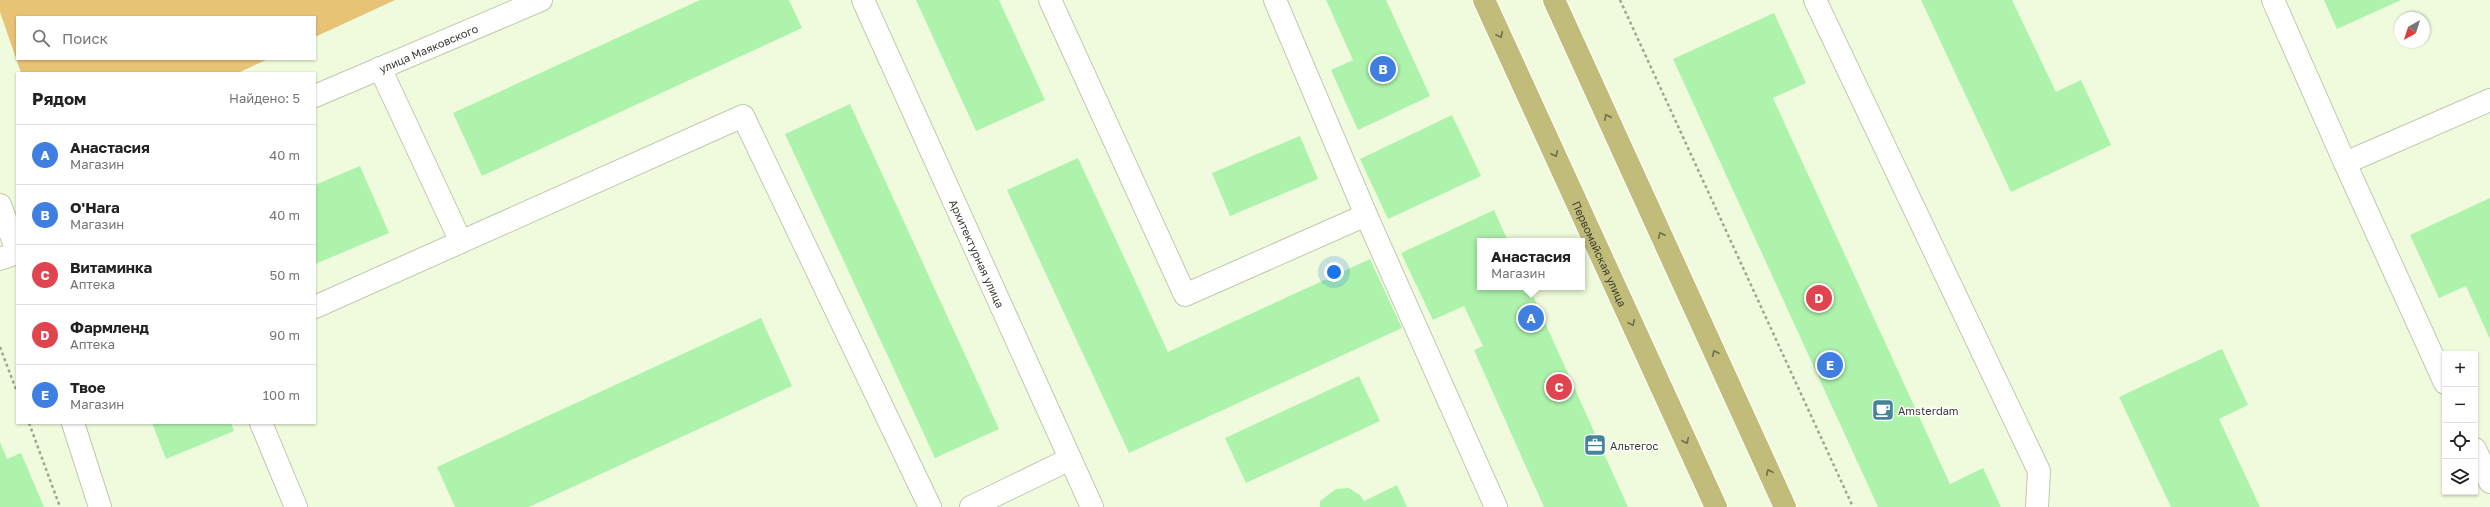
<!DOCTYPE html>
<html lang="ru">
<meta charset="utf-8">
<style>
:root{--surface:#fff;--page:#f2f2f2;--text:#222;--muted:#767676;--line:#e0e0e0;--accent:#d93025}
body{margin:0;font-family:"Golos Text",sans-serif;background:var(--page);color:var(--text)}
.controls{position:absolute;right:12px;bottom:12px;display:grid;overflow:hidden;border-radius:0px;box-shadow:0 1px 3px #0004}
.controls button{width:36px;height:36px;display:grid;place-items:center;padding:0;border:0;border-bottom:1px solid var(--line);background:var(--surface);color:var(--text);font:20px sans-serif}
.compass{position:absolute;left:2394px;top:12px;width:36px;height:36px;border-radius:50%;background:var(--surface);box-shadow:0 1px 3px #0004;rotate:219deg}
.you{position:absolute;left:1334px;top:272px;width:14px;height:14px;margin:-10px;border:3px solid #fff;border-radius:50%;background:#1a73e8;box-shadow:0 0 0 6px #1a73e833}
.badge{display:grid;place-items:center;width:26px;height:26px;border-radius:50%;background:var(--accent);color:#fff;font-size:13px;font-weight:700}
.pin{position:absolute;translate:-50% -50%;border:2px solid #fff;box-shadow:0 1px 4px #0006}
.popup{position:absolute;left:1477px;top:238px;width:108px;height:52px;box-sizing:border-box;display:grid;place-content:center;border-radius:0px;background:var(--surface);filter:drop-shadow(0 1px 3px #0005);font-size:13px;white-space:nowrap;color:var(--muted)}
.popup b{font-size:15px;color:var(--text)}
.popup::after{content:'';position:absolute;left:50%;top:100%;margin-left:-8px;border:8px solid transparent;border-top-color:var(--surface)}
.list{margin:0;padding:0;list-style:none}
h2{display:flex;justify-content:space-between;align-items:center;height:52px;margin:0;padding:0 16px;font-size:17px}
h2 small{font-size:13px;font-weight:400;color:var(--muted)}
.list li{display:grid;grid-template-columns:26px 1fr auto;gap:12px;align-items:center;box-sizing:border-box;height:60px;padding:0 16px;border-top:1px solid var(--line)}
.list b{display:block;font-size:15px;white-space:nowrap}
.list p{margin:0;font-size:13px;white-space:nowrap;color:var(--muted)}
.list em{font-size:13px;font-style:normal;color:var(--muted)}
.icon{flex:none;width:22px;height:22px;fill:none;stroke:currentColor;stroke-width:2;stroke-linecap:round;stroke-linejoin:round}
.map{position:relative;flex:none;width:2490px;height:507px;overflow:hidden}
.search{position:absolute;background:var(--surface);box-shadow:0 1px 3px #0004;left:16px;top:16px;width:300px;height:44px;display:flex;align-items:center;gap:10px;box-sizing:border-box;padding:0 14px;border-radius:0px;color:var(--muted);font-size:15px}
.panel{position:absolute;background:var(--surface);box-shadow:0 1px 3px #0004;left:16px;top:72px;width:300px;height:352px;border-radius:0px}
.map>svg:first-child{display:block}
.green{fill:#e7c375}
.building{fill:#aef3ab}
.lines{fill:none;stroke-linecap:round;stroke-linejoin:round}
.minor-casing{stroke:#bfcaad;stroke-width:24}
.major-casing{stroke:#fff;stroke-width:24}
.path{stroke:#9da68f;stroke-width:2.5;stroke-dasharray:3 3;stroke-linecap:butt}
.minor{stroke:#fff;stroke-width:22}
.major{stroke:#c1bc79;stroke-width:22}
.oneway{stroke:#6f704d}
.labels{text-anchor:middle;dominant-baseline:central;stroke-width:3;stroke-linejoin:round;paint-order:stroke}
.street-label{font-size:11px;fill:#383d30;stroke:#fff}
.poi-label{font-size:11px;fill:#383d30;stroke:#fff;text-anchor:start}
</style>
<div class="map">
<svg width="2490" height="507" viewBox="0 0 2490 507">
<rect width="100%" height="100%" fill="#effbdc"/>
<polygon class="green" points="0,0 395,0 315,37 315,17 17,17 17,59 268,59 238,73 21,73 0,12"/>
<g class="building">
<polygon points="700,0 789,0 802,28 482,176 453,113"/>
<polygon points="916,0 999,0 1045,100 976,131"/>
<polygon points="1326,0 1386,0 1430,96 1358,130 1331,70 1353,60"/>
<polygon points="1921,0 2012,0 2056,92 2081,80 2111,145 2011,192"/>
<polygon points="2324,0 2401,0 2337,29"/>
<polygon points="1774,13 1806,83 1773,98 1950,484 1983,468 2001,507 1878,507 1673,59"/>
<polygon points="850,104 999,429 935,458 785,134"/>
<polygon points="1452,115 1481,176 1388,219 1360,159"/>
<polygon points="1300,136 1318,179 1230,216 1212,173"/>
<polygon points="1078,158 1168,352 1370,259 1402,328 1129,453 1007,190"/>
<polygon points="360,166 389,233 315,264 315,185"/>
<polygon points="2490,198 2490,339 2466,286 2439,298 2410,235"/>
<polygon points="1494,210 1508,241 1480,241 1480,287 1529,287 1628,507 1544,507 1474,350 1483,346 1464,306 1433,320 1401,253"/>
<polygon points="761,318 792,386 529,507 455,507 437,467"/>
<polygon points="2222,349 2248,405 2219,419 2260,507 2171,507 2119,397"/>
<polygon points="1359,376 1380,421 1246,483 1225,438"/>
<polygon points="152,423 231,423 234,431 166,459"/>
<polygon points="0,442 7,459 21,453 44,507 0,507"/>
<polygon points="1397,485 1407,507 1320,507 1320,501 1336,489 1349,488 1360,495 1364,501"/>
</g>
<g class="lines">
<g class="minor-casing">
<g id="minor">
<path id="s1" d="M 863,0 L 1092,507"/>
<polyline points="1050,0 1185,295 1366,215 1496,507"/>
<polyline points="1275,0 1366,215"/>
<polyline points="1815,0 2039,471 2037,507"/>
<polyline points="2273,0 2345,163"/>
<polyline points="380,68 461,242"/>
<path id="s2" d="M 315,96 L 541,0"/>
<polyline points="0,205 17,251"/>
<polyline points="0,259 17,253"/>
<polyline points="315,307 743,116 930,507"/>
<polyline points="2445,383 2345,163 2490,100"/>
<polyline points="73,423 100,507"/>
<polyline points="261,423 296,507"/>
<polyline points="2475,449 2490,482"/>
<polyline points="971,507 1070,459"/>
</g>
</g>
<g class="major-casing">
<g id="major">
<path id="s3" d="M 1484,0 L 1716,507"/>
<polyline points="1554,0 1785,507"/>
</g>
</g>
<g class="path">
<polyline points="1620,0 1853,507"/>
<polyline points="0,347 17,392"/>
<polyline points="29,423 60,507"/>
</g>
<use href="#minor" class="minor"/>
<use href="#major" class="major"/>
</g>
<defs><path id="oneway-chevron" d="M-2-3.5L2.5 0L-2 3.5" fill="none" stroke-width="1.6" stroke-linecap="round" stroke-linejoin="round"/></defs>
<g class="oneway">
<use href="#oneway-chevron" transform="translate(1500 35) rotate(65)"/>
<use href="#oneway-chevron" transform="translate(1607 117) rotate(-115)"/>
<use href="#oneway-chevron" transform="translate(1555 154) rotate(65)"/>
<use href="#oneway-chevron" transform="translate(1661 235) rotate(-115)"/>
<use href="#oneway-chevron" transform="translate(1632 323) rotate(65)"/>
<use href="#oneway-chevron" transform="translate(1715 353) rotate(-115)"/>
<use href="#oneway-chevron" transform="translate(1686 441) rotate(65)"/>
<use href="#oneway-chevron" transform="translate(1769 472) rotate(-115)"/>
</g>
<defs>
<g id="cafe-square" transform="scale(1.15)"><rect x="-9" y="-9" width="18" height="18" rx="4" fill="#458599" stroke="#fff"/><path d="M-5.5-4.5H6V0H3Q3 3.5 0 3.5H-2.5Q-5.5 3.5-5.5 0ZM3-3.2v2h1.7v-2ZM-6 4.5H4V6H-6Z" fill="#fff"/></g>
<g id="office-square" transform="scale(1.15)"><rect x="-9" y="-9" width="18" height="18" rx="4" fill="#458599" stroke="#fff"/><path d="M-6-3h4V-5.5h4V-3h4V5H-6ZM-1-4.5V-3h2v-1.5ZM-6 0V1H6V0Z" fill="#fff"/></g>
</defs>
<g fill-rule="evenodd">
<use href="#cafe-square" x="1883" y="410"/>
<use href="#office-square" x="1595" y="445"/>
</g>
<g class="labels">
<g class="street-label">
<text stroke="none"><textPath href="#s2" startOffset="123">улица Маяковского</textPath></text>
<text stroke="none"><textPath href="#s1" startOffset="278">Архитектурная улица</textPath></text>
<text stroke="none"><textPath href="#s3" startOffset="279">Первомайская улица</textPath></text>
</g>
<g class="poi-label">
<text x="1898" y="410">Amsterdam</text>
<text x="1610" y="445">Альтегос</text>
</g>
</g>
</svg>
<div class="controls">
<button>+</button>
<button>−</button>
<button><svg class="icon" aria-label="locate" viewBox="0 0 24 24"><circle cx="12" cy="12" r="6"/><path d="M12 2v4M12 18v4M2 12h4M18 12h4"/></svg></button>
<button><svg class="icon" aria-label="layers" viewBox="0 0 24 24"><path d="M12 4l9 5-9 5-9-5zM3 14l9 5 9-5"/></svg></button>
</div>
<svg class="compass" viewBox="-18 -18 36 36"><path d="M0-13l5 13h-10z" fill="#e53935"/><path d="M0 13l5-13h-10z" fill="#767676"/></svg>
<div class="you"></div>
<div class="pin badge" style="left:1531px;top:318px;background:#3f7fe0">A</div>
<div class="popup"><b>Анастасия</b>Магазин</div>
<div class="pin badge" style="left:1383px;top:69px;background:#3f7fe0">B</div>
<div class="pin badge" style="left:1559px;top:387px;background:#e0444e">C</div>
<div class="pin badge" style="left:1819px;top:298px;background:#e0444e">D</div>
<div class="pin badge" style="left:1830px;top:365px;background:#3f7fe0">E</div>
<div class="search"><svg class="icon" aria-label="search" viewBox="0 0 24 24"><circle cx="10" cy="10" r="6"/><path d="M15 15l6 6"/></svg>Поиск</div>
<section class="panel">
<h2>Рядом<small>Найдено: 5</small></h2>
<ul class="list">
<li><span class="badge" style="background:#3f7fe0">A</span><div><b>Анастасия</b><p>Магазин</p></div><em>40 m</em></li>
<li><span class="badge" style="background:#3f7fe0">B</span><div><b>O'Hara</b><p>Магазин</p></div><em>40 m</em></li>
<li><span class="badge" style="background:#e0444e">C</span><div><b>Витаминка</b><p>Аптека</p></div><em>50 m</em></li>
<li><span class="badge" style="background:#e0444e">D</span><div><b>Фармленд</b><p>Аптека</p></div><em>90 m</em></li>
<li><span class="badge" style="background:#3f7fe0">E</span><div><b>Твое</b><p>Магазин</p></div><em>100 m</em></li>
</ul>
</section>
</div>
